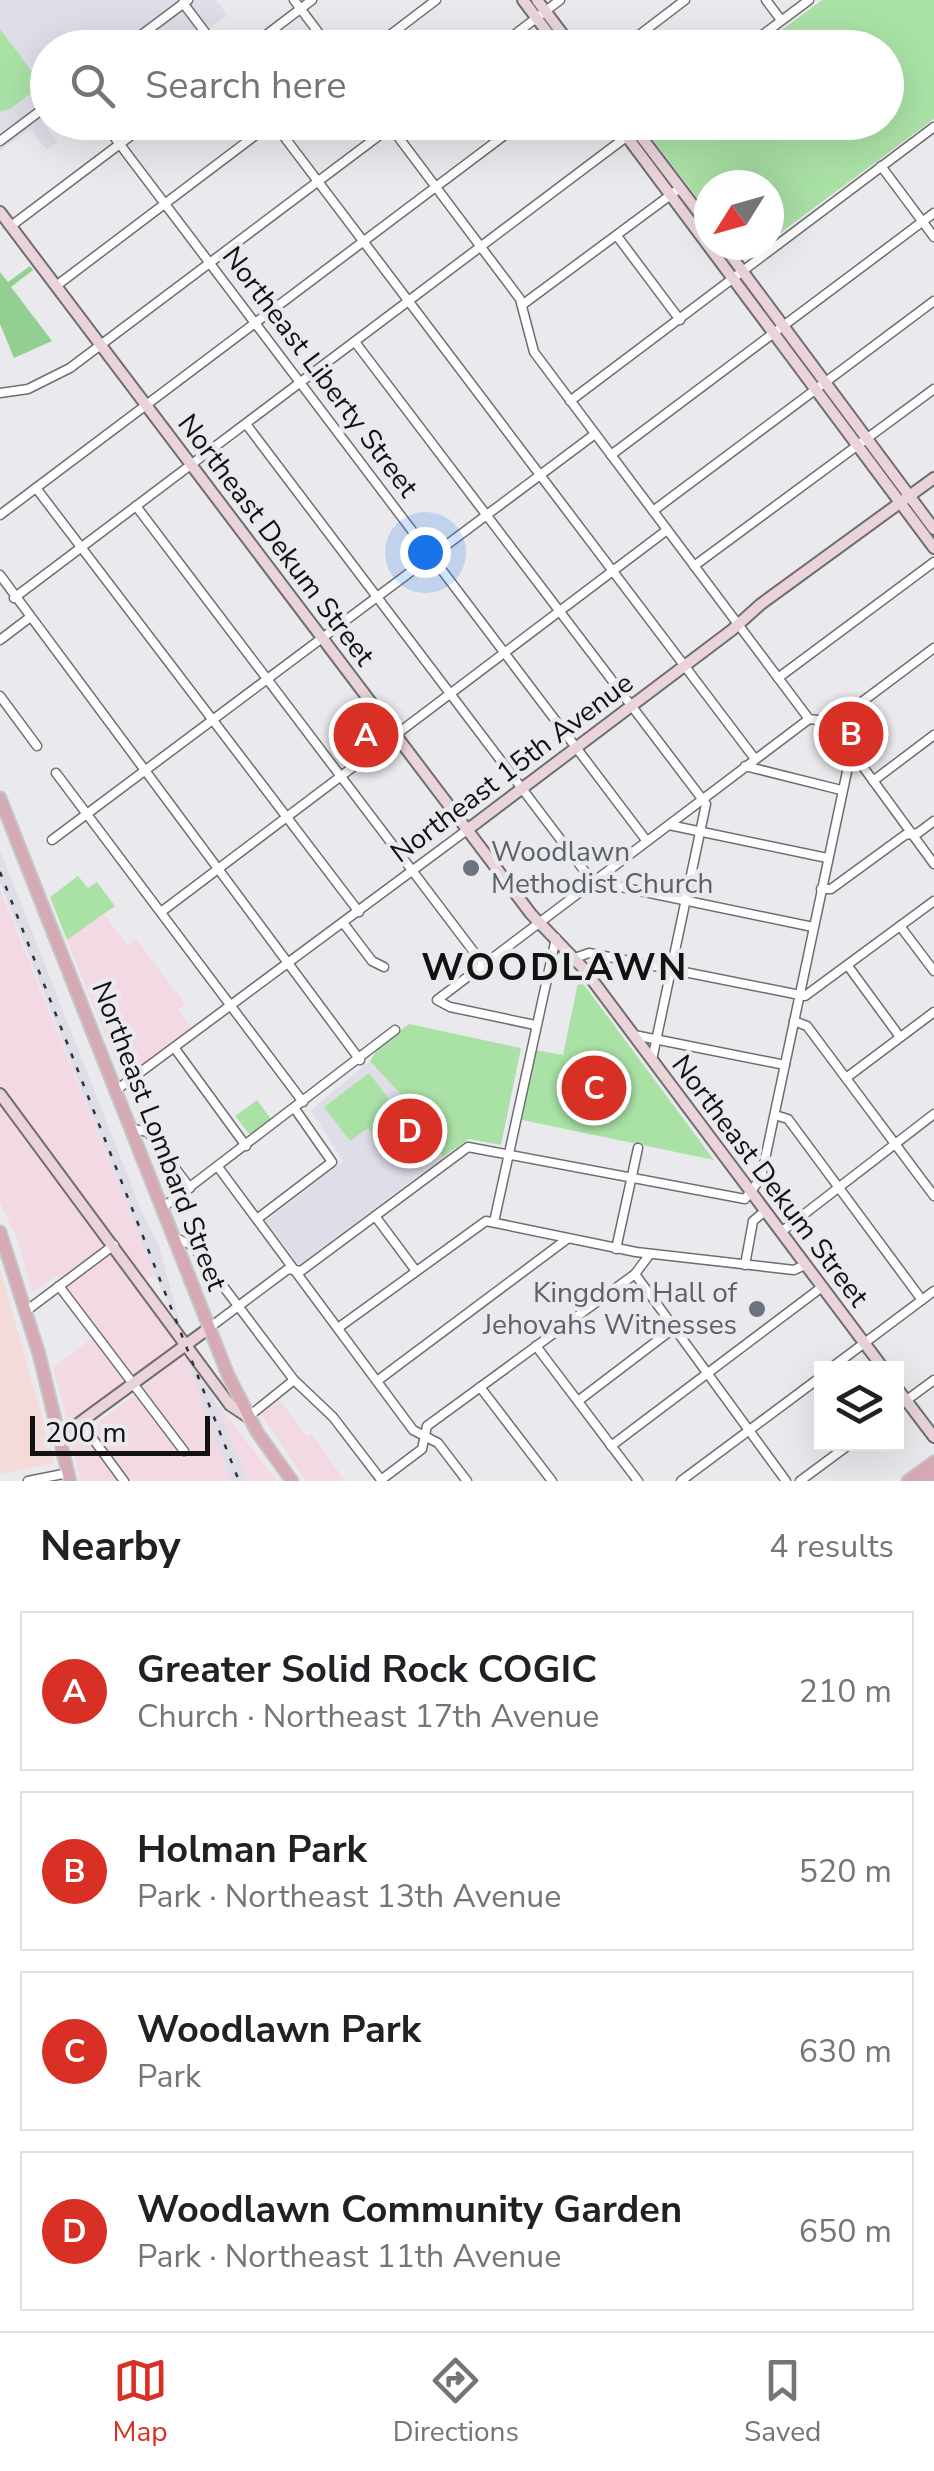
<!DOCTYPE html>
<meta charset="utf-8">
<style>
:root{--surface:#fff;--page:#f6f6f6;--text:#202124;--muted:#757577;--line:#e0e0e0;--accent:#d93025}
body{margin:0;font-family:"Nunito Sans",sans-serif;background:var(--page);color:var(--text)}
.controls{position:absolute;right:30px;bottom:30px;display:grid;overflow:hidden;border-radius:0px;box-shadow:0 10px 40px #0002}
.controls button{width:90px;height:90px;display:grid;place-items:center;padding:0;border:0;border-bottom:2px solid var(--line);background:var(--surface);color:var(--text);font:50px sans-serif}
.compass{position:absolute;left:694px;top:170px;width:90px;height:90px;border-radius:50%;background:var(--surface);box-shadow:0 10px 40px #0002;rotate:233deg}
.scale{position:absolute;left:30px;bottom:25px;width:180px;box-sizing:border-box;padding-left:10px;border:5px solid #121213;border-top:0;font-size:28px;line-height:35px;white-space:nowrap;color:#121213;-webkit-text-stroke:8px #eaeaee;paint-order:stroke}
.you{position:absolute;left:425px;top:552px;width:35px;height:35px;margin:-25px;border:8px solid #fff;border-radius:50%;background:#1a73e8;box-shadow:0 0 0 15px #1a73e833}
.badge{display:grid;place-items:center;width:65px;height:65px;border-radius:50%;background:var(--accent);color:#fff;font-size:32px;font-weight:700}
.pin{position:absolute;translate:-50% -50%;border:5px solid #fff;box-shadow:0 2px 10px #0006}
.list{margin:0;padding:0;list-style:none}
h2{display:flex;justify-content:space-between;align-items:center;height:130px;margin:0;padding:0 40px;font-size:42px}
h2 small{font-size:32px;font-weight:400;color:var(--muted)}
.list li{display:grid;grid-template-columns:65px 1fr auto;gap:30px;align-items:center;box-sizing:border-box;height:160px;margin:0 20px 20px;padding:0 20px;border:2px solid var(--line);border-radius:0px}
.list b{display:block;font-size:38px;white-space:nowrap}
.list p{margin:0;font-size:32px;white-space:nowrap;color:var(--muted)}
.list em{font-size:32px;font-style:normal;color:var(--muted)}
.icon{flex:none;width:55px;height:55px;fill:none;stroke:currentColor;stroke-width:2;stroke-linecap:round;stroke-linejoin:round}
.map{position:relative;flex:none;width:934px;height:1481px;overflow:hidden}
.search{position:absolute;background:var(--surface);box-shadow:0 10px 40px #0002;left:30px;right:30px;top:30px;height:110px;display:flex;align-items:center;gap:25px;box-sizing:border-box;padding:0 35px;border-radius:55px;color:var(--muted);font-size:38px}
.sheet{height:850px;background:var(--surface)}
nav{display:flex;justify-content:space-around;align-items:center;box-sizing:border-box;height:140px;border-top:2px solid var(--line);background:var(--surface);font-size:28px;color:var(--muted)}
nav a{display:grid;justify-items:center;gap:5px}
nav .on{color:var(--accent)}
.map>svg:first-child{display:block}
.commercial{fill:#f4dad8}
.industrial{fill:#f2d9e3}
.built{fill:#dedde8}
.green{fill:#aae2a6}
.forest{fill:#93cf90}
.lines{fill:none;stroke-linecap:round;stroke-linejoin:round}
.street-casing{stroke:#6e6e71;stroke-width:11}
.secondary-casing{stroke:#6e6e71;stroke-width:14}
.primary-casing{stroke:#c6c6c6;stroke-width:15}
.street{stroke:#fff;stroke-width:8}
.secondary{stroke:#ead4da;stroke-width:10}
.primary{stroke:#d6aab5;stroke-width:11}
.rail{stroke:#323234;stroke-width:2.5;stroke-dasharray:5 10;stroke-linecap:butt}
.worship-dot{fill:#6b7280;stroke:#eaeaee;stroke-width:4}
.labels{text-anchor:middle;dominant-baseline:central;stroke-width:9;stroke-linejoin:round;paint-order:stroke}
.street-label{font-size:28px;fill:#121213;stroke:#eaeaee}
.worship-label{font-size:28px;fill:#5b616d;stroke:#eaeaee;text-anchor:start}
.district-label{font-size:38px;font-weight:bold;letter-spacing:2.5px;fill:#121213;stroke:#eaeaee}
</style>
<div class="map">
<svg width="934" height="1481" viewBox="0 0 934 1481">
<rect width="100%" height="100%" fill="#eaeaee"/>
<polygon class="commercial" points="0,1269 55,1463 0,1474"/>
<g class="industrial">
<polygon points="0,889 154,1274 146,1280 0,1086"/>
<polygon points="104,914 127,945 136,939 185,1004 178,1010 192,1029 124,1081 67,940"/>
<polygon points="0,1101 178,1343 68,1424 53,1368 100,1332 57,1275 32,1292 18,1240 0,1203"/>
<polygon points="185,1354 231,1481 80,1481 71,1444"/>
<polygon points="278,1398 307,1436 311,1434 345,1481 306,1481 259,1411"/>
<polygon points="216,1402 250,1446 277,1481 248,1481"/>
</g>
<g class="built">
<polygon points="0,0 216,0 227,15 184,47 48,48 47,116 41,121 58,142 47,150 30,129 0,151"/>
<polygon points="0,850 143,1215 158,1243 182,1330 154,1274 0,882"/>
<polygon points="370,1061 407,1100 443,1157 299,1265 266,1221 343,1161 311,1110"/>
<polygon points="185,1354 193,1356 216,1402 248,1481 231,1481"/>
</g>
<g class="green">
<polygon points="822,0 934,0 934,119 769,241 769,185 709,185 709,213 647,132 659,122 886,122 886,48 759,47"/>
<polygon points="0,29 42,85 10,109 0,111"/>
<polygon points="853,714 871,739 847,757 831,728"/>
<polygon points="78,876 88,888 97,882 115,906 67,940 50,897"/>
<polygon points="579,978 714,1160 522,1120 536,1050 563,1055"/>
<polygon points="409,1024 521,1048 501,1145 469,1139 443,1157 437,1149 421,1160 392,1126 375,1137 368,1128 350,1141 324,1107 369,1073 395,1107 383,1118 407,1101 370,1061 380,1045"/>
<polygon points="257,1100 271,1119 250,1135 235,1116"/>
</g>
<polygon class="forest" points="30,266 33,270 11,287 52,341 14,358 0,324 0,272 8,282"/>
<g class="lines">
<g class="street-casing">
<g id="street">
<polyline points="294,0 330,48"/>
<polyline points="766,0 781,20"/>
<polyline points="183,3 217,48"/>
<polyline points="124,48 188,0"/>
<polyline points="249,48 312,0"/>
<polyline points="373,48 436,0"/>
<polyline points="497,48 560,0"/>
<polyline points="622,48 685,0"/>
<polyline points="745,48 809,0"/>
<polyline points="103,122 646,840"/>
<polyline points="273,122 755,759"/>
<polyline points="387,122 520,299 534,352 809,719 835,722 934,648"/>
<polyline points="0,141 48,105"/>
<polyline points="881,166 934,237"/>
<polyline points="11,226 149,122"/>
<polyline points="617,236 680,320"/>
<polyline points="56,286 273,122"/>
<polyline points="522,305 680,188"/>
<polyline points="355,342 706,804 652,1060"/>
<polyline points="0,393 28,389 70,368 397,122"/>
<polyline points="570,401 934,127"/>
<polyline points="246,424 592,881 813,927"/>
<polyline points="611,455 934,213"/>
<polyline points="36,488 359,912"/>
<polyline points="136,506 483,964"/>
<polyline points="653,511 934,301"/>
<polyline points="0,515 522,122"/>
<polyline points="694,566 934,389"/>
<polyline points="0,575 360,1060"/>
<polyline points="14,598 646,122"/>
<polyline points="0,640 29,618"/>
<polyline points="778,678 934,562"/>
<polyline points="0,696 37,746"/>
<polyline points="745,766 841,790"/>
<polyline points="56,773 303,1102"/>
<polyline points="873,781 934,735"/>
<polyline points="669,825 827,858"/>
<polyline points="52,840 595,434"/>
<polyline points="821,889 831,889 905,835 918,833 934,821"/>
<polyline points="161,912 667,530"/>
<polyline points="344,924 372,961 384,967"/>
<polyline points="900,926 934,971"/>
<polyline points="575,958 589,953 805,996 934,901"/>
<polyline points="848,966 900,1037"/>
<polyline points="794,1021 807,1026 934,1196"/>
<polyline points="535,1025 450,1007 437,1000 809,719"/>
<polyline points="634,1035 785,1065"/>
<polyline points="176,1050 246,1146"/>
<polyline points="846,1078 934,1012"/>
<polyline points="115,1091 467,830"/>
<polyline points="775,1115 788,1119 922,1300"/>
<polyline points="129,1128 148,1132 190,1188"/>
<polyline points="218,1167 413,1430 438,1443 467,1481"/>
<polyline points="161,1209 395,1030"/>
<polyline points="375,1216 416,1271"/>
<polyline points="257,1219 332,1162 295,1109"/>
<polyline points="494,1222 556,938"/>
<polyline points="781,1232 934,1114"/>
<polyline points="173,1237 192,1245 294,1380 333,1417 382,1481"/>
<polyline points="616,1249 638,1148"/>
<polyline points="745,1265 753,1221 765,1211"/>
<polyline points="635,1274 786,1481"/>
<polyline points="59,1286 184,1451"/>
<polyline points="26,1311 114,1245"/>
<polyline points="209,1328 288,1269 301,1271 468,1147 745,1199 761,1178 849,762 858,760 934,864"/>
<polyline points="338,1328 486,1221 636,1252 794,1270 805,1265"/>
<polyline points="536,1346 638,1481"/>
<polyline points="831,1368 934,1291"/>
<polyline points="377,1381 567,1239"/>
<polyline points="480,1387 552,1481"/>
<polyline points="578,1401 674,1328"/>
<polyline points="896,1408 934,1380"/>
<polyline points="248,1417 294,1380"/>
<polyline points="82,1424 124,1481"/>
<polyline points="611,1446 822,1287"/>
<polyline points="381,1480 422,1449 427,1426 635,1274 650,1254"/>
<polyline points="28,1481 68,1473"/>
<polyline points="681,1481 822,1376"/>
<polyline points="800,1481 850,1444"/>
</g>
</g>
<g class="secondary-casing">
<g id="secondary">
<polyline points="523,0 559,48"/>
<polyline points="537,0 573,48"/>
<polyline points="616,122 934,548"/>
<polyline points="630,122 709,226"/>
<polyline points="0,212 531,914 584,969 883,1368"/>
<polyline points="723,245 934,529"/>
<polyline points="467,830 732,630 761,604 934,478"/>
<polyline points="0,1094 230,1405 248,1417"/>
<polyline points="896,1387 934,1437"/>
<polyline points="60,1437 209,1328"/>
</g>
</g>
<g class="primary-casing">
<g id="primary">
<polyline points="0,798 228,1375 257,1432 292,1481"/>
<polyline points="0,1232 39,1354 70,1481"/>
<polyline points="908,1481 934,1462"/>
<polyline points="924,1481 934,1473"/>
</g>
</g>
<use href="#street" class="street"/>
<use href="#secondary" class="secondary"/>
<use href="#primary" class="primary"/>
<polyline class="rail" points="0,872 239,1481"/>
</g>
<g class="worship-dot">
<circle cx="471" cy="868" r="10"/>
<circle cx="757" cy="1309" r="10"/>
</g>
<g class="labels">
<g class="street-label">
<text transform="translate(320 372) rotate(53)">Northeast Liberty Street</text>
<text transform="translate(276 540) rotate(53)">Northeast Dekum Street</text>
<text transform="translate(512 768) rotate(-37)">Northeast 15th Avenue</text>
<text transform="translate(159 1136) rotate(69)">Northeast Lombard Street</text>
<text transform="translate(770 1181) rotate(53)">Northeast Dekum Street</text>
</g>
<g class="worship-label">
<text x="491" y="852">Woodlawn<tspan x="491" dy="32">Methodist Church</tspan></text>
<text x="737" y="1293" text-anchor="end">Kingdom Hall of<tspan x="737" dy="32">Jehovahs Witnesses</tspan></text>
</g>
<g class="district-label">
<text x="555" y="967">WOODLAWN</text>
</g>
</g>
</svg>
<div class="controls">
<button><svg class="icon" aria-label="layers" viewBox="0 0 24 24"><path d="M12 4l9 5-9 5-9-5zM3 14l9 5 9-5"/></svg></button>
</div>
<svg class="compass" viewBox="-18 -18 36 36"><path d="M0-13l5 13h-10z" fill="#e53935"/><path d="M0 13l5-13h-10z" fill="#757577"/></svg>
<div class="scale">200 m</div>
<div class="you"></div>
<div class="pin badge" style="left:366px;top:735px">A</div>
<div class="pin badge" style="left:851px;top:734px">B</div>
<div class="pin badge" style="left:594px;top:1088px">C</div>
<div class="pin badge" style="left:410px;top:1131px">D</div>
<div class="search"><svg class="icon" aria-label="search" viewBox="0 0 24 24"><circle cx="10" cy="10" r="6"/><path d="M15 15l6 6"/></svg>Search here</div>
</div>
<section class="sheet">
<h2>Nearby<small>4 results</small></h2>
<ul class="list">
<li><span class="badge">A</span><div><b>Greater Solid Rock COGIC</b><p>Church · Northeast 17th Avenue</p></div><em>210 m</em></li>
<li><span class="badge">B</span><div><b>Holman Park</b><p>Park · Northeast 13th Avenue</p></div><em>520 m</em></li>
<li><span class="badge">C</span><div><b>Woodlawn Park</b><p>Park</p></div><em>630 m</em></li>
<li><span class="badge">D</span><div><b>Woodlawn Community Garden</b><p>Park · Northeast 11th Avenue</p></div><em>650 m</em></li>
</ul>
</section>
<nav>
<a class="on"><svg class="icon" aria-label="map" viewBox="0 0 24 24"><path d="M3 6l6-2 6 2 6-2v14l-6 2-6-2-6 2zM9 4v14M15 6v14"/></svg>Map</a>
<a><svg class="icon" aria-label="directions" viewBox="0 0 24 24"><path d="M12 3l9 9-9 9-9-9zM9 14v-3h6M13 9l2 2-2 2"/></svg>Directions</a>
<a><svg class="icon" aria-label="saved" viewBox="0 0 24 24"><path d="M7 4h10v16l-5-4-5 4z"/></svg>Saved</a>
</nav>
